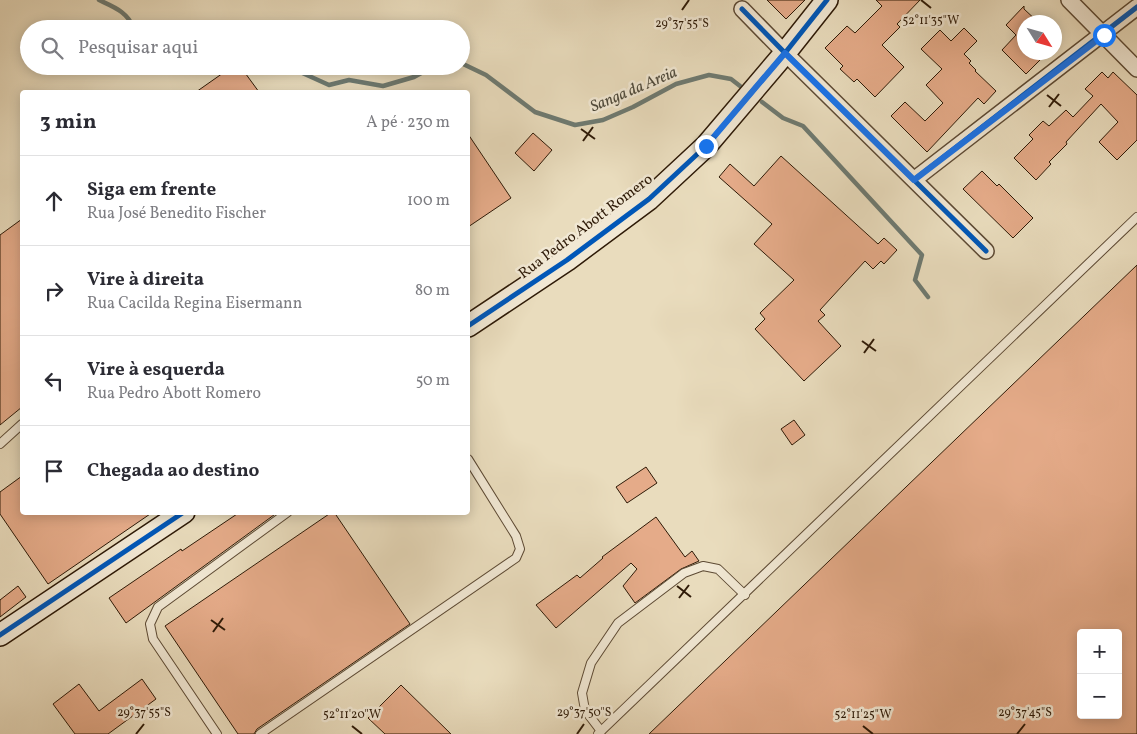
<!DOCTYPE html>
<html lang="pt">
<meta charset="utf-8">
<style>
:root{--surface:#fff;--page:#f7f7f7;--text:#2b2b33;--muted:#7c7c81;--line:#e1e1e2}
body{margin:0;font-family:Vollkorn,serif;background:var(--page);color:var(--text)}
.controls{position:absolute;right:15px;bottom:15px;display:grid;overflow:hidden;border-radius:5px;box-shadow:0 2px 12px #0003}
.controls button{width:45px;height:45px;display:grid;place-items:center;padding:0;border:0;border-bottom:1px solid var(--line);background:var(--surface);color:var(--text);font:25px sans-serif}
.compass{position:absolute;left:1017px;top:15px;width:45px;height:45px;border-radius:50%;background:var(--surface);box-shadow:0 2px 12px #0003;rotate:127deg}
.stop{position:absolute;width:15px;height:15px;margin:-11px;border:4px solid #1a73e8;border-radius:50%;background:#fff}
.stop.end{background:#1a73e8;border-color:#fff;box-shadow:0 1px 5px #0008}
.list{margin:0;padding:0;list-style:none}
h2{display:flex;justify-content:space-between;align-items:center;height:65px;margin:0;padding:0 20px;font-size:21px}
h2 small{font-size:16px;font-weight:400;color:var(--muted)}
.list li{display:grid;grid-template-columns:32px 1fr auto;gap:15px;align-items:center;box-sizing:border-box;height:90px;padding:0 20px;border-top:1px solid var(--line)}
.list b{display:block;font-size:19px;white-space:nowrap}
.list p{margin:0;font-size:16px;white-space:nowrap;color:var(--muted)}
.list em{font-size:16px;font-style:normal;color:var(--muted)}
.icon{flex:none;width:28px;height:28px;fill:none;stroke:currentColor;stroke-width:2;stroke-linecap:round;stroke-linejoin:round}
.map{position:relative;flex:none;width:1137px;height:734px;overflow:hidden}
.search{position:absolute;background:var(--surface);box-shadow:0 2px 12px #0003;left:20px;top:20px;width:450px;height:55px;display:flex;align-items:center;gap:12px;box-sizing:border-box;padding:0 18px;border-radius:28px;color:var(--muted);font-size:19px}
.panel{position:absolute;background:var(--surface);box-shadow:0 2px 12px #0003;left:20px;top:90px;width:450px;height:425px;border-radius:5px}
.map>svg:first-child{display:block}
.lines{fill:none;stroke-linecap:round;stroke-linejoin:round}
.stream{stroke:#6e7a71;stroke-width:4.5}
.building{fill:#e5ab89;stroke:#2e1a07;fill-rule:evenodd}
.lane-casing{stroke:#5d4a34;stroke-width:10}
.street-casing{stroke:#5d4a34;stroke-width:18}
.secondary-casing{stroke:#2e1a07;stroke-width:24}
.lane{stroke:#f1e8d4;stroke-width:8}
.street{stroke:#f1e8d4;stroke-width:15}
.secondary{stroke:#f1e8d4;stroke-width:21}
.cycleway-casing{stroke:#f1e8d4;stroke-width:8}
.cycleway{stroke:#0057b8;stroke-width:5}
.route{stroke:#1a73e8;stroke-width:6}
.ticks{fill:none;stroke:#2e1a07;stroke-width:2}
.labels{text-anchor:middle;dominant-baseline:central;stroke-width:5;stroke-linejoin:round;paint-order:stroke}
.street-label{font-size:15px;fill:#2e1a07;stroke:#f1e8d4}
.water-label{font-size:16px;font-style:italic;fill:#4e4a3c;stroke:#f1e8d4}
.ticks-label{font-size:12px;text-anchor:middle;fill:#2e1a07;stroke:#f1e8d4;stroke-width:5;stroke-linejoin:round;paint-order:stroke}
</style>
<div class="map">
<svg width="1137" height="734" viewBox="0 0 1137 734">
<rect width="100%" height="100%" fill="#e9dcbd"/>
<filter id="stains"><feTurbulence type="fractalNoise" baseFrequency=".004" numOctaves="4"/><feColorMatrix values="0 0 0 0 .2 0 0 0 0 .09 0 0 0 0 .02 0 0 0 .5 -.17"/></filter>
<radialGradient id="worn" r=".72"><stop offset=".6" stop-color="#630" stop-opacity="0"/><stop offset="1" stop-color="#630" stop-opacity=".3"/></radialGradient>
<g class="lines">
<g class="stream">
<path d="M 99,0 C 114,7 128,12 134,29"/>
<polyline points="461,63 486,75 535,112 575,125 603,120 633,107 676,84 709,75 731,79 740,86"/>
<polyline points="151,66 171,69 176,66"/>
<polyline points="287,66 329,85 349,80 383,86 414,77 434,66"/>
<polyline points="762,102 783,118 803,126 922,255 915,280 928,297"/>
</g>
</g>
<g class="building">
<polygon points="767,0 805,0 786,19"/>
<polygon points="876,0 920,0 897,24 900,27 882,45 904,67 875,97 857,79 854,82 840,69 843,66 825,48 847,26 855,33 882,6"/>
<polygon points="1024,6 1024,9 1038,22 1024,22 1024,52 1048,52 1026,74 1002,50 1016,35 1006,25"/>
<polygon points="964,28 977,41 964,54 971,61 969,63 976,70 975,71 996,91 984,104 978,98 927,152 891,116 905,102 925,121 943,103 926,85 942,69 921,49 940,30 951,41"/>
<polygon points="233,66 240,66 259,92 196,92"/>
<polygon points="1102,72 1108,78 1113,72 1137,95 1137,140 1117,160 1099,142 1118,122 1101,104 1066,142 1067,144 1049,162 1051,164 1036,180 1014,158 1033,139 1029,135 1043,121 1049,126 1066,110 1073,117 1093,96 1085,89"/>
<polygon points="533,133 552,150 534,171 515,153"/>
<polygon points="468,134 511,198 468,227"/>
<polygon points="781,156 878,244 884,238 897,250 884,264 881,261 873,269 865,261 820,310 825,315 818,321 841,346 804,381 755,329 765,319 760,313 794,280 754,244 772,224 719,177 730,164 754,186"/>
<polygon points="982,171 997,186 999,184 1033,218 1013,238 963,189"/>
<polygon points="22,219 22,407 0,425 0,235"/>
<path d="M 1137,265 L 1137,734 L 649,734 ZM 1081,633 L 1118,633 L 1118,715 L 1081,715 Z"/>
<polygon points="794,420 805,435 792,445 781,429"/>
<polygon points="646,467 657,483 627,503 616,487"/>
<polygon points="22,476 22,512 153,512 48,584 0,514 0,492"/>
<polygon points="240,512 278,512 126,623 109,598 181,549 182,551"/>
<polygon points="332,512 334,512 410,624 257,729 254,734 238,734 165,626"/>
<polygon points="656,517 685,557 692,551 699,561 681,569 635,603 623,586 637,569 631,563 556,628 536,605 577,575 580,578 603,558 602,557"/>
<polygon points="18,586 26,597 0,617 0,600"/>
<polygon points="142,679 156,699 108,734 75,734 53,704 79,684 99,711"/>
<polygon points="401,685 451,734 385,734 368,718"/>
</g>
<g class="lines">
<g class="lane-casing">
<g id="lane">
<polyline points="0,444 22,424"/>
<polyline points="601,731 585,710 582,693 591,663 618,623 684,573 703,566 718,569 745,595"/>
<polyline points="217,734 153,639 150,624 158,607 288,512"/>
<polyline points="260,734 516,558 520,549 516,536 468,459"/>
<polyline points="598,734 1137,217"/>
</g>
</g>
<g class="street-casing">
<g id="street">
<polyline points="1069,0 1137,69"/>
<polyline points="742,9 785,53 986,251"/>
<polyline points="915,179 1137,7"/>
</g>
</g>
<g class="secondary-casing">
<g id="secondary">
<polyline points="468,326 567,260 649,199 706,146 785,53 827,0"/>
<polyline points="0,635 184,512"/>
</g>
</g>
<use href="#lane" class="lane"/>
<use href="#street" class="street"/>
<use href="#secondary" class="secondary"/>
<g class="cycleway-casing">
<g id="cycleway">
<polyline points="742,9 785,53 986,251"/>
<polyline points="915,179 1137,7"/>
<polyline points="468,326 567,260 649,199 706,146 785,53 827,0"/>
<polyline points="0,635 184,512"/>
</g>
</g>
<use href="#cycleway" class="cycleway"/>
</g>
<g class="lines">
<polyline class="route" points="706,146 785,53 914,180 1104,35"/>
</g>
<path class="ticks" d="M 921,0 L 931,8M 682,10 L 689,0M 1047,95 L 1061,106M 1049,107 L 1059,94M 581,129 L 595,139M 583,141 L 593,127M 862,341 L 876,351M 864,353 L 874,339M 677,586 L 691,597M 679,598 L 689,585M 211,620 L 225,630M 213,632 L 223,618M 352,726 L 362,734M 863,726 L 873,734M 136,734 L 144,724M 577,734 L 584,724M 1017,734 L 1025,724"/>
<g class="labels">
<g class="street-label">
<text transform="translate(586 227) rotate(-37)">Rua Pedro Abott Romero</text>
</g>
<g class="water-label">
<text transform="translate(634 90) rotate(-23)">Sanga da Areia</text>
</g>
</g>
<g class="ticks-label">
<text x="931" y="24">52°11'35"W</text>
<text x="682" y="27">29°37'55"S</text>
<text x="144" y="716">29°37'55"S</text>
<text x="584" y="716">29°37'50"S</text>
<text x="1025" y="716">29°37'45"S</text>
<text x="352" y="718">52°11'20"W</text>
<text x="863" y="718">52°11'25"W</text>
</g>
<rect width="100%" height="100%" filter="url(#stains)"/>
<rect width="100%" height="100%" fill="url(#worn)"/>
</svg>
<div class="controls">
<button>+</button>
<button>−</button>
</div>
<svg class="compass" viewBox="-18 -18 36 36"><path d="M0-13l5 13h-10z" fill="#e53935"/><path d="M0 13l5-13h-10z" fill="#7c7c81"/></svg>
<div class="stop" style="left:1104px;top:35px"></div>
<div class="stop end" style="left:706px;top:146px"></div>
<div class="search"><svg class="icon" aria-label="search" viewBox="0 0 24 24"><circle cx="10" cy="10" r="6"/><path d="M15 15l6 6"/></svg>Pesquisar aqui</div>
<section class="panel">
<h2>3 min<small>A pé · 230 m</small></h2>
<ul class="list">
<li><svg class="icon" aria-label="ahead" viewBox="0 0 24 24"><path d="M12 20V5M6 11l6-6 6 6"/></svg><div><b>Siga em frente</b><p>Rua José Benedito Fischer</p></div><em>100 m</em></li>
<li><svg class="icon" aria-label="right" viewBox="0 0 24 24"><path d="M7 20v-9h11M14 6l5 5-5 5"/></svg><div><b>Vire à direita</b><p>Rua Cacilda Regina Eisermann</p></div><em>80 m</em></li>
<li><svg class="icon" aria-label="left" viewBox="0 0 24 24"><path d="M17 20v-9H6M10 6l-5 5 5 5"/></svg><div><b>Vire à esquerda</b><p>Rua Pedro Abott Romero</p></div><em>50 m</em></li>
<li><svg class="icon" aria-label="arrive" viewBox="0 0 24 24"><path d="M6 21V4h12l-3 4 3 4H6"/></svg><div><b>Chegada ao destino</b></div></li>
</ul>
</section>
</div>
